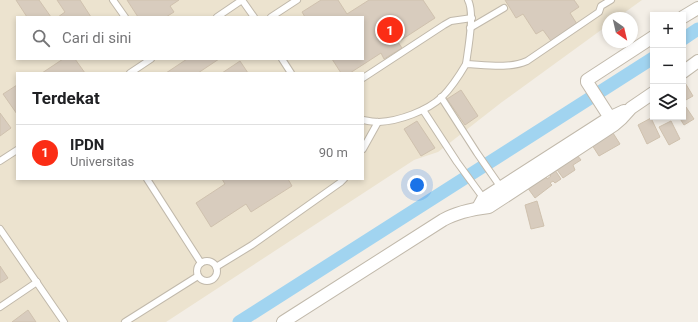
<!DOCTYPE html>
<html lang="id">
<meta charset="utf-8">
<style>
:root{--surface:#fff;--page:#f2f2f2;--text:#202124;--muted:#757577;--line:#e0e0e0;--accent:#fb2d15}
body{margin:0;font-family:Roboto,sans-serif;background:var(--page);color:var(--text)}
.controls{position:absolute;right:12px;top:12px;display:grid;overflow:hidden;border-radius:0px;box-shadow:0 2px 6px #0003}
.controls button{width:36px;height:36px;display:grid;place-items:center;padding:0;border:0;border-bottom:1px solid var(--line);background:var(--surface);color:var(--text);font:20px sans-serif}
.compass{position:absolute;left:602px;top:12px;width:36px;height:36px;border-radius:50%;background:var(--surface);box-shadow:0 2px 6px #0003;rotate:146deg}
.you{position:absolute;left:417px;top:185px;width:14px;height:14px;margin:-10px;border:3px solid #fff;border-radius:50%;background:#1a73e8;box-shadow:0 0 0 6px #1a73e833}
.badge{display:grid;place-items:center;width:26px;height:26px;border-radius:50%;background:var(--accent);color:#fff;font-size:13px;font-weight:700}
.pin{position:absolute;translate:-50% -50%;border:2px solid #fff;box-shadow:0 1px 4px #0006}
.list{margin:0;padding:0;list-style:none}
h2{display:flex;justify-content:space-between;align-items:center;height:52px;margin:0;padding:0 16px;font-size:17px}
h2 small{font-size:13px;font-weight:400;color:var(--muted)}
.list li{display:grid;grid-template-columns:26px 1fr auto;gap:12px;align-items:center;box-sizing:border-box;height:56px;padding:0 16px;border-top:1px solid var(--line)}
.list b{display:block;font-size:15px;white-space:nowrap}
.list p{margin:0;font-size:13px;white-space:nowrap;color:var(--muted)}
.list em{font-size:13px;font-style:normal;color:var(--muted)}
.icon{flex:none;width:22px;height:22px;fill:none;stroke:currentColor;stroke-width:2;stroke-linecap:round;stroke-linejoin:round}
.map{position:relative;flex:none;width:698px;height:322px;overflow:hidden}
.search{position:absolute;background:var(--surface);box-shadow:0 2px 6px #0003;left:16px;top:16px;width:348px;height:44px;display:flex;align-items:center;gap:10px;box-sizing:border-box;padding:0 14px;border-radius:0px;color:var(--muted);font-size:15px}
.panel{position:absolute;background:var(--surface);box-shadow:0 2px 6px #0003;left:16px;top:72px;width:348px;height:108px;border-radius:0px}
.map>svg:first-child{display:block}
.education{fill:#ece3cf;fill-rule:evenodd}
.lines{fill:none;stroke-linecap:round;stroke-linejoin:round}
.canal{stroke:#a1d4f0;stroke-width:13}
.building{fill:#d8ccbe;stroke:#cfc1ae}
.service-casing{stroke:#c1b9ab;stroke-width:8}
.minor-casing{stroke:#c1b9ab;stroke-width:14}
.service{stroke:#fff;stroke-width:6}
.minor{stroke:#fff;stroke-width:12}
</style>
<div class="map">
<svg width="698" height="322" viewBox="0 0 698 322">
<rect width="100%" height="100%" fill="#f3eee6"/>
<path class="education" d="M 0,0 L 642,0 L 617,18 L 608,18 L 608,25 L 502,102 L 438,152 L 414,160 L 166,322 L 0,322 ZM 17,17 L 363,17 L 363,59 L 17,59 ZM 17,73 L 363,73 L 363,179 L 17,179 Z"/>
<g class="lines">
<g class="canal">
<polyline points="683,39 698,29"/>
<polyline points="239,322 653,58"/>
</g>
</g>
<g class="building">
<polygon points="16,0 39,0 51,17 27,17"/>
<polygon points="57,0 80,0 91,17 58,17 65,12"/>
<polygon points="127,0 179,0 170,6 174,12 166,17 138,17"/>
<polygon points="321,0 338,0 347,14 369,0 423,0 435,18 398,42 402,48 384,59 381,53 350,73 341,73 332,59 363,59 363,17 305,17 302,12"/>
<polygon points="505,0 574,0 579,7 570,13 577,24 551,41 543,30 536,34 523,14 516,18"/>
<polygon points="63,59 75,59 85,73 42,73"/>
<polygon points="187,59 219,59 198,73 166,73"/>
<polygon points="240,61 248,73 222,73"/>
<polygon points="683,81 684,81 693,96 684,101 683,99"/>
<polygon points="17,85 17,114 3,94"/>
<polygon points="461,90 478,116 465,125 447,99"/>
<polygon points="686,107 694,119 684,125 679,117 683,117 683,109"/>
<polygon points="0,113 11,128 0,136"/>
<polygon points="651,118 660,137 647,144 638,125"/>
<polygon points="417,121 435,148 421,156 404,129"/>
<polygon points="671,121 680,139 669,145 659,127"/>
<polygon points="613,133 620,144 599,156 592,145"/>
<polygon points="577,155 581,160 573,165 575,170 563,178 555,167"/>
<polygon points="555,170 561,179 555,183 553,181 550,183 552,185 535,198 527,187 545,175 547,179 551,176 549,174"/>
<polygon points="222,179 288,179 292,186 251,212 246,204 211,227 196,203 225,184"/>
<polygon points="537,201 544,226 531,229 525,205"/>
<polygon points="0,266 8,278 0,283"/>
<polygon points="28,310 36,322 12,322"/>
</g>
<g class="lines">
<g class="service-casing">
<g id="service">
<polyline points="113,0 125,17"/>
<polyline points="242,0 254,17"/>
<polyline points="217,17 242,0"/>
<polyline points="271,17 297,0"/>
<polyline points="470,28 504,8"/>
<polyline points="282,59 291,73"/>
<path d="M 466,64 C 468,49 475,13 468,0"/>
<polyline points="130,73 151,59"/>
<polyline points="363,78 444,25 451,21 472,18"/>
<polyline points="441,97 477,153 502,189"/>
<polyline points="423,110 457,162 484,199"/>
<path d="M 363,120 C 368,121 374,122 379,122 C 399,121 427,111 442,97 C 452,87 459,76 466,64 C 486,65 509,69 527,61 L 599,12 L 601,6 L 611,0"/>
<polyline points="363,149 378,122"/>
<polyline points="0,161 17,150"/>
<polyline points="147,179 201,263"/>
<polyline points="0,229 64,322"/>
<circle cx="207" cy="271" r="10"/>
<polyline points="216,267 252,245 341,182 344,179"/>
<polyline points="0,307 37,282"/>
<polyline points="125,322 198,276"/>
</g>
</g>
<g class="minor-casing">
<g id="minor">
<polyline points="683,17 698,8"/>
<polyline points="683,72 698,61"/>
<polyline points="614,124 587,82 587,80 653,37"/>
<polyline points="478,208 483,199 609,118 624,111"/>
<path d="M 283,322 L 443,220 C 457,212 473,209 489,207 L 614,125 L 621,119 L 631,108 L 653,93"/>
</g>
</g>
<use href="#service" class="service"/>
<use href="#minor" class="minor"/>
</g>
</svg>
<div class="controls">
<button>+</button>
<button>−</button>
<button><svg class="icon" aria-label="layers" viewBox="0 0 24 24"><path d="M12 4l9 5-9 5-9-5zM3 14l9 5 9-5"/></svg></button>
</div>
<svg class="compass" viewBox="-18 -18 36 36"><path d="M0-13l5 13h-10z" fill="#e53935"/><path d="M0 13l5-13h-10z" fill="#757577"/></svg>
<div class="you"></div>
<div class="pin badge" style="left:390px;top:30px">1</div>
<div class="search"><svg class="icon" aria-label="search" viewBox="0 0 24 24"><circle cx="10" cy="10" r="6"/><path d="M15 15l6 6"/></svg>Cari di sini</div>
<section class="panel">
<h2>Terdekat<small></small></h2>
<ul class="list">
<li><span class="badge">1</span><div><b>IPDN</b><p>Universitas</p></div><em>90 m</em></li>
</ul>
</section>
</div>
